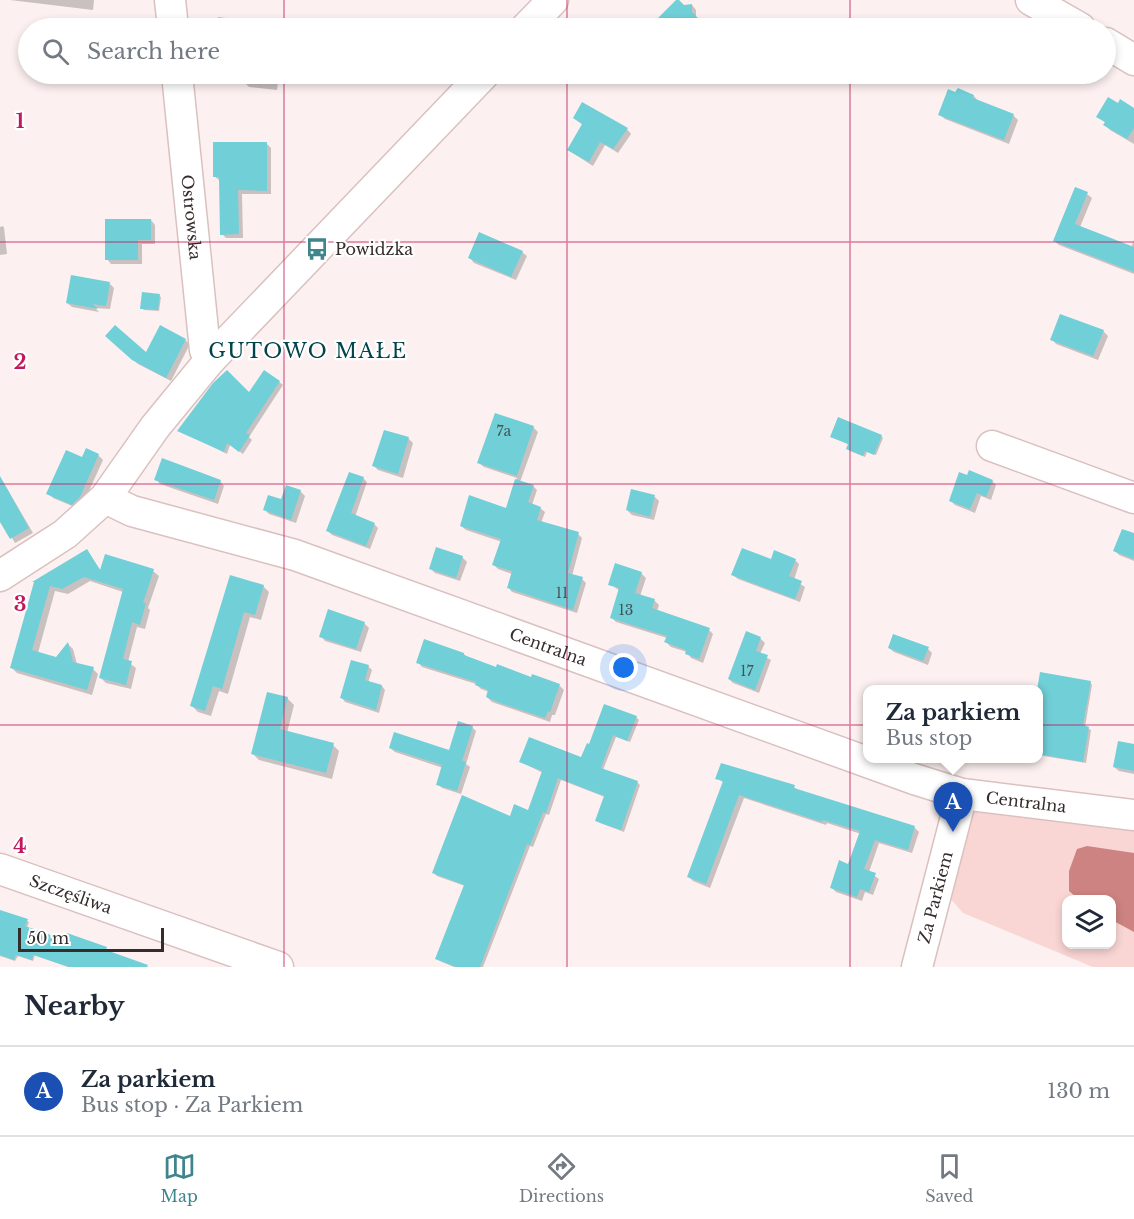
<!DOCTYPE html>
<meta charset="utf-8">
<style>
:root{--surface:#fff;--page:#f2f2f3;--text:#1f2937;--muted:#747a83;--line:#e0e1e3;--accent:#3e858c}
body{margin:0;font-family:"Libre Baskerville",serif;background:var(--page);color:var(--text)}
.controls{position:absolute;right:18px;bottom:18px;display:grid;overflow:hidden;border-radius:12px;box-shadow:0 3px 9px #0003}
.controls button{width:54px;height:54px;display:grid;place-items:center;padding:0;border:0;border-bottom:2px solid var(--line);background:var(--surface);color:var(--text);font:30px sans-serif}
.scale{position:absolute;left:18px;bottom:15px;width:146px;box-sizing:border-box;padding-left:6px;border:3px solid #362c2c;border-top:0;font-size:16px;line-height:21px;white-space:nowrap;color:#362c2c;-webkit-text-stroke:4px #fff;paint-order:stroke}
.you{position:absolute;left:624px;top:668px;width:21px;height:21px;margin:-15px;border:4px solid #fff;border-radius:50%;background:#1a73e8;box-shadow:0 0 0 9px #1a73e833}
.badge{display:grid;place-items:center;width:39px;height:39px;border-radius:50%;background:var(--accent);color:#fff;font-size:20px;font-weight:700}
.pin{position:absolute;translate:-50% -50px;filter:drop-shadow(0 2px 3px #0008)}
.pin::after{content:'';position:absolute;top:32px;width:21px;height:18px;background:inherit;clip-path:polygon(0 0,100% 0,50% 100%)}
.popup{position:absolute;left:863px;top:685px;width:180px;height:78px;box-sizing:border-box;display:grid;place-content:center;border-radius:12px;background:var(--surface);filter:drop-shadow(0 2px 4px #0005);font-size:20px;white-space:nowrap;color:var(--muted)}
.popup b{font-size:22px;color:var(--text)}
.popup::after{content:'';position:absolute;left:50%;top:100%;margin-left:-12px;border:12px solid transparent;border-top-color:var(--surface)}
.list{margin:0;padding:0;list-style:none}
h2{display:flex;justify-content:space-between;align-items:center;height:78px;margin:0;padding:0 24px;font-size:26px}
h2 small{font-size:20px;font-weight:400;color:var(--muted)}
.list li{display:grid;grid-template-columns:39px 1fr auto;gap:18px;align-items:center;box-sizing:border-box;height:90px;padding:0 24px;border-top:2px solid var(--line)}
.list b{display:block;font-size:22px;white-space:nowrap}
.list p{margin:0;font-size:20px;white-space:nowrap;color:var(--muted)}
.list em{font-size:20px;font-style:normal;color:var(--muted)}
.icon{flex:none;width:33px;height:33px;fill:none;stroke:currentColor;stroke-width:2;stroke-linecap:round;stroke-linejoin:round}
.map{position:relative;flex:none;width:1134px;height:967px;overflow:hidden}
.search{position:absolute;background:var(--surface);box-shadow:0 3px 9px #0003;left:18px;right:18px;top:18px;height:66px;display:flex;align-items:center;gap:15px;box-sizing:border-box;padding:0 21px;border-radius:33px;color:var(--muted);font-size:22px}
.sheet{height:168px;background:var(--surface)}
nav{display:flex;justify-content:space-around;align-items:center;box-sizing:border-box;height:84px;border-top:2px solid var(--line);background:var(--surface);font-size:16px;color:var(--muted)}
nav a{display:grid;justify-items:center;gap:3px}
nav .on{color:var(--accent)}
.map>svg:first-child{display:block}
.green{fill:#f9d6d4;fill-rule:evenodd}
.water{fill:#cc8381}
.shadow{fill:#0003}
.building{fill:#71cfd8}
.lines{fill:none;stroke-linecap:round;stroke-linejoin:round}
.minor-casing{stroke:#dac1bf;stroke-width:33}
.minor{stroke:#fff;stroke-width:30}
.grid{fill:none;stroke:#c2185b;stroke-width:1.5;stroke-opacity:0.55}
.labels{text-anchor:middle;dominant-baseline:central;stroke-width:4.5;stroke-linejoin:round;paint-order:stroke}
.number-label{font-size:14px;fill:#455557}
.street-label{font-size:16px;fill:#362c2c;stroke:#fff}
.poi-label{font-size:16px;fill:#362c2c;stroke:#fff;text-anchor:start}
.quarter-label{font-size:20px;letter-spacing:1.5px;fill:#01444a;stroke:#fff}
.grid-label{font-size:20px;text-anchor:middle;font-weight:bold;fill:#c2185b;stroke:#fff;stroke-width:4.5;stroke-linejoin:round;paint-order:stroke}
</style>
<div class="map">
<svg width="1134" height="967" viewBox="0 0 1134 967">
<rect width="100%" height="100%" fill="#fcf1f0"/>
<path class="green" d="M 978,807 L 1134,823 L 1134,967 L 1093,967 L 963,913 L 949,897 L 966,824 ZM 1066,900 L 1112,900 L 1112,944 L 1066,944 Z"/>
<polygon class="water" points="1087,846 1134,853 1134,932 1112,920 1112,900 1078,899 1069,891 1069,871 1077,849"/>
<g class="shadow">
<polygon points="10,0 94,0 93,10"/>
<polygon points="692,5 696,10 696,18 702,24 697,28 654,28 661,21 684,6"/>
<polygon points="218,17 250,21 255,26 255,28 216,28"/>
<polygon points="600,18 610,28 589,28"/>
<polygon points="246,74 279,74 277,90 249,87 245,83"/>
<polygon points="974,96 978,101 1013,115 1018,120 1009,144 945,119 940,115"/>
<polygon points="1134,110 1134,144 1110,130 1105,125 1106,123 1098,117"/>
<polygon points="574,118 627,129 631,134 618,153 605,145 593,166 568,150 583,125"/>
<polygon points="267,144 271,148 271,194 242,194 243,238 226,238 222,234 220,181 214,176"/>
<polygon points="1087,194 1092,198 1080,227 1131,248 1134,240 1134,274 1059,245 1054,241"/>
<polygon points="151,220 155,225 155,244 142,244 142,264 111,264 107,259"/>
<polygon points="3,226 4,228 7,254 0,255 0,227"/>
<polygon points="522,252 527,256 516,280 474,263 470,258"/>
<polygon points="110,284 114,288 110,309 95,308 99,312 72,307 67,303"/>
<polygon points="159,296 161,297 159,311 144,310 142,308"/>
<polygon points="1103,331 1108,336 1098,360 1056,344 1052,339"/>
<polygon points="112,340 146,355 185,340 190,344 171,381 138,364"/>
<polygon points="279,382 283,385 249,437 252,440 243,454 230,445 227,454 179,430 249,394"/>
<polygon points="533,427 538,432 520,482 533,486 537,490 532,505 540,508 545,512 541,523 578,534 582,538 572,576 582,579 586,583 577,613 512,592 508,587 512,574 498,569 494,565 502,542 466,530 461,526 507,510 517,478 484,467 479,463"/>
<polygon points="384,431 409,439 413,443 403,478 378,470 374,466"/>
<polygon points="881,436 883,438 876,455 867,452 865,457 850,451 848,449 850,445 832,437"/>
<polygon points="98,455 103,460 84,502 77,508 53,498 48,493 82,459"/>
<polygon points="968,477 992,481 996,485 991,500 981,496 975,513 955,505 950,500"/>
<polygon points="363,478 367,482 355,517 374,524 378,528 370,549 332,535 328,531"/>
<polygon points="156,479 220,481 224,486 218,504 160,484"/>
<polygon points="1,480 5,485 33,533 15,543 0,519"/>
<polygon points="300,491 305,496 296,523 269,514 265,510"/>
<polygon points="655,497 659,501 654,520 632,515 627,510"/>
<polygon points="1134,535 1134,561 1119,555 1115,551"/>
<polygon points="87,551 101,571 153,571 159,576 148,608 150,610 145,629 137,627 128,662 136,668 131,689 106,683 101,678 123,592 90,581 68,594 55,591 38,653 57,658 68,644 73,649 77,664 93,669 98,674 92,695 17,673 12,668 35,583"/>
<polygon points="462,557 467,562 460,581 435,573 431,569"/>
<polygon points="772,560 795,560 799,564 794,580 805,587 800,602 738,579 733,575"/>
<polygon points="641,573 646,578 640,596 654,600 659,605 657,611 709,630 713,634 703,663 691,658 687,652 671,647 666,642 667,638 616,622 612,618 620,591 610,584"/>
<polygon points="231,577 263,586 269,592 261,620 250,617 228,694 219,691 211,716 198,712 192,706"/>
<polygon points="364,623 369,628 361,652 325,641 321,636"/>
<polygon points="747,633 761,639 765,643 760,654 771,660 759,693 733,683 729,679"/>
<polygon points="889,648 928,649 932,653 928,665 894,652"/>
<polygon points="464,654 467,657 496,669 559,685 564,690 555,715 552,715 550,722 492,702 487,697 489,692 481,689 476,684 422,667 418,662"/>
<polygon points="352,662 369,667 372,670 368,683 382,686 385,690 379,713 345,702 342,698"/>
<polygon points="1090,682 1092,685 1085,727 1091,730 1086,763 1038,755 1038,690"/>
<polygon points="287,698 294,705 287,733 333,745 339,751 332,779 259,760 253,754"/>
<polygon points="636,717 639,720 630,742 616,737 603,770 637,782 640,785 624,832 600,823 597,820 605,797 561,780 549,815 546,814 533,847 530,846 483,967 454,967 440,961 437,958 465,886 437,876 434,873 510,818 529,812 543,773 521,762 582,759 588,745"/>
<polygon points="472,727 476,731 466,764 470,767 461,794 442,788 438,784 443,768 395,752 390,748 450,752"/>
<polygon points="1134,746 1134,774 1119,771 1114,767"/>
<polygon points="717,778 794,787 798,791 914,827 919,832 912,853 879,843 869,872 879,879 873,895 865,892 862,901 836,892 832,888 849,866 861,834 827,823 826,825 744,798 710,888 693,881 689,877 724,783"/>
<polygon points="27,921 29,922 27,928 66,942 68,935 107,949 121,967 68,967 35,955 33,961 18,956 15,961 0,956 0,923"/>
</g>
<g class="building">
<polygon points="676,0 679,0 684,5 692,4 692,12 698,18 688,28 652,28 659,21 657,19"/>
<polygon points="958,88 974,95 973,98 1014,114 1004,140 938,115 948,89 955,92"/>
<polygon points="1108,97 1118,103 1120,99 1134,108 1134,128 1127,139 1103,125 1105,122 1096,117"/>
<polygon points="582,102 628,128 613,149 600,142 589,162 567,150 582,124 573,118"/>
<polygon points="213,142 267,142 267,191 238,190 239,234 220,235 219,177 213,177"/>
<polygon points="1075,187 1088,192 1075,224 1134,247 1134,272 1053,241"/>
<polygon points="105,219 151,219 151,240 138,240 138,260 105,260"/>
<polygon points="479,232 523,251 511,277 468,258"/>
<polygon points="71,275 110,282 106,306 93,304 98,309 66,303"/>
<polygon points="142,292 160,294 158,310 140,309"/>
<polygon points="1060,314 1104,330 1093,356 1050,340"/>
<polygon points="115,325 146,352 160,325 186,339 166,378 132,360 105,336"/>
<polygon points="227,370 249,392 264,370 280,381 246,433 250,435 239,452 227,443 224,452 177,431 213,383"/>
<polygon points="495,413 534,426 517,476 477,463"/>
<polygon points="838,417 882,435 874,455 865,451 863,456 846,449 848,444 830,437"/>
<polygon points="384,430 409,437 398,474 372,466"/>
<polygon points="86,448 99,454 80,497 72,505 46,494 66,450 82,457"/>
<polygon points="162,458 221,480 214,500 154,480"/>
<polygon points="969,470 993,480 986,497 977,493 970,509 949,501 959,472 967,475"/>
<polygon points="349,472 364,477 351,513 375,523 366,546 326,531"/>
<polygon points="0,476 29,528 10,539 0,522"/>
<polygon points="515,479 534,485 528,502 541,507 537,520 579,532 568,573 583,577 573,610 507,588 512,571 492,565 501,539 460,526 469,495 506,508"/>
<polygon points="286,485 301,490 291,520 263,510 268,495 281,499"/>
<polygon points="631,489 655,495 650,517 626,510"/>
<polygon points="1122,529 1134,533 1134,559 1113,551"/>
<polygon points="436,547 463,556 456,578 429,569"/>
<polygon points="742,548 771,559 774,550 796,559 789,576 802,581 795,599 731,575"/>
<polygon points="87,549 100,570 105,554 154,569 143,603 146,603 140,625 132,622 123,659 132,661 126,685 99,678 123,589 84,577 62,589 50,586 32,650 56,657 68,642 73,662 94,667 87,690 10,668 34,582 32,582"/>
<polygon points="615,563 642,572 635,593 655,599 652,608 710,628 699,659 685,654 686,650 664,642 667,636 610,618 619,588 608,585"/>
<polygon points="230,575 264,585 255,615 244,612 222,689 213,686 205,711 190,706"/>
<polygon points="328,609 365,622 356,649 319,637"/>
<polygon points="746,631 761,637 756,651 768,655 755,690 728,679"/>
<polygon points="893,634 929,647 923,661 888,648"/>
<polygon points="424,639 464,653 464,655 496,667 497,664 531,677 532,674 560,684 550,712 548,711 545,718 500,703 486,697 488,690 475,685 476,682 416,663"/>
<polygon points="351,660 369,665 365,680 382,685 376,710 340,698"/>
<polygon points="1040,672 1091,681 1083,725 1089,727 1083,762 1038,754 1038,690 1037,690"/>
<polygon points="267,692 288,697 280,729 334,743 326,773 251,754"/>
<polygon points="604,704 637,716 627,741 613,735 601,768 638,781 621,830 595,821 604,796 558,778 546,813 543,812 530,845 527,844 480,967 456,967 435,959 464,885 432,873 462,795 510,816 514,804 528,810 542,771 519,762 529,737 581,757 587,743 589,744"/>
<polygon points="458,721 473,726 462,761 466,762 457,791 436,785 442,765 389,748 394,732 449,750"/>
<polygon points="1118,741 1134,744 1134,771 1113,767"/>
<polygon points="721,763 795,785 794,788 915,826 908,850 875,840 864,869 876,873 869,892 860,889 857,897 830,888 839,860 848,864 860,831 823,820 822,822 739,795 706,884 687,877 723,781 715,779"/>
<polygon points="0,910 28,919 25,926 65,940 67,933 107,947 106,950 148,965 147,967 69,967 33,955 32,960 16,955 14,960 0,955"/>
</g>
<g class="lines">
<g class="minor-casing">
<g id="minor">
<polyline points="170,0 173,28"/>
<polyline points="1031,0 1080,28"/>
<polyline points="526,28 553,0"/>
<polyline points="1106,43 1134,60"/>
<path id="s1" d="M 177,74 L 205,350 L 210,360"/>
<polyline points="992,446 1134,498"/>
<path id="s2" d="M 105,498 L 132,511 L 295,555 L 914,779 L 962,794 L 1134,815"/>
<polyline points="0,576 65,534 105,498 155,427 210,360 484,74"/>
<path id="s3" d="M 0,869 L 278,967"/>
<path id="s4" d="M 917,967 L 962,794"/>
</g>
</g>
<use href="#minor" class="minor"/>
</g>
<path class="grid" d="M 284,0 L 284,28M 567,0 L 567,28M 850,0 L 850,28M 284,74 L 284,967M 567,74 L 567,967M 850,74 L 850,967M 0,242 L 1134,242M 0,484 L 1134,484M 0,725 L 1134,725"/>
<defs>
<g id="bus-bare" transform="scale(1.8)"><path d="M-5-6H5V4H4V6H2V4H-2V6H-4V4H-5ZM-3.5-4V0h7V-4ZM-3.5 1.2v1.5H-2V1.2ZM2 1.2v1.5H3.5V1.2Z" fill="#3e858c" stroke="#fff" stroke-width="2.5" paint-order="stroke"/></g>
</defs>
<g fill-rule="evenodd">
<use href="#bus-bare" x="317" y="249"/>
</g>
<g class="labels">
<g class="number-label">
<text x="504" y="431">7a</text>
<text x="562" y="593">11</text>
<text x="626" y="610">13</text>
<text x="747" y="671">17</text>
</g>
<g class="street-label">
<text stroke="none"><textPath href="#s1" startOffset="144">Ostrowska</textPath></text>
<text stroke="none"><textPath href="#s2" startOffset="468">Centralna</textPath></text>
<text stroke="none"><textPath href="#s2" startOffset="972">Centralna</textPath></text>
<text stroke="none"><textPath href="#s3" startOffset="75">Szczęśliwa</textPath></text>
<text stroke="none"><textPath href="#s4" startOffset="72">Za Parkiem</textPath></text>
</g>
<g class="poi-label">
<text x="335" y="249">Powidzka</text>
</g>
<g class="quarter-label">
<text x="308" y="351">GUTOWO MAŁE</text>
</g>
</g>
<g class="grid-label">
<text x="20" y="128">1</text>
<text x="20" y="369">2</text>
<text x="20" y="611">3</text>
<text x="20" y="853">4</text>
</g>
</svg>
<div class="controls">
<button><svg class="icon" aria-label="layers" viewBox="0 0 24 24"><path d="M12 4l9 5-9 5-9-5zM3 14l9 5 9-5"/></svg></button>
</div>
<div class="scale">50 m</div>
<div class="you"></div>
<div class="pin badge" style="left:953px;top:832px;background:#1a4fb4">A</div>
<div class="popup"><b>Za parkiem</b>Bus stop</div>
<div class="search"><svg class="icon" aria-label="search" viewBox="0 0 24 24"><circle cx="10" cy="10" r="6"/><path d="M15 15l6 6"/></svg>Search here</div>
</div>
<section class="sheet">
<h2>Nearby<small></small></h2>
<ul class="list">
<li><span class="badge" style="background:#1a4fb4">A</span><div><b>Za parkiem</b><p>Bus stop · Za Parkiem</p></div><em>130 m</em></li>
</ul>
</section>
<nav>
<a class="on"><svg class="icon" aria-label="map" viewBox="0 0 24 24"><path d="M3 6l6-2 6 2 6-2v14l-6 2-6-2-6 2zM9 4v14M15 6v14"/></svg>Map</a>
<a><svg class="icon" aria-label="directions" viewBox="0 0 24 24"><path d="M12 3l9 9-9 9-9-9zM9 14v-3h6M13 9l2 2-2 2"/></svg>Directions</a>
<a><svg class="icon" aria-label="saved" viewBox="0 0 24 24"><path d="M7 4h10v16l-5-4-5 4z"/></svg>Saved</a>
</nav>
